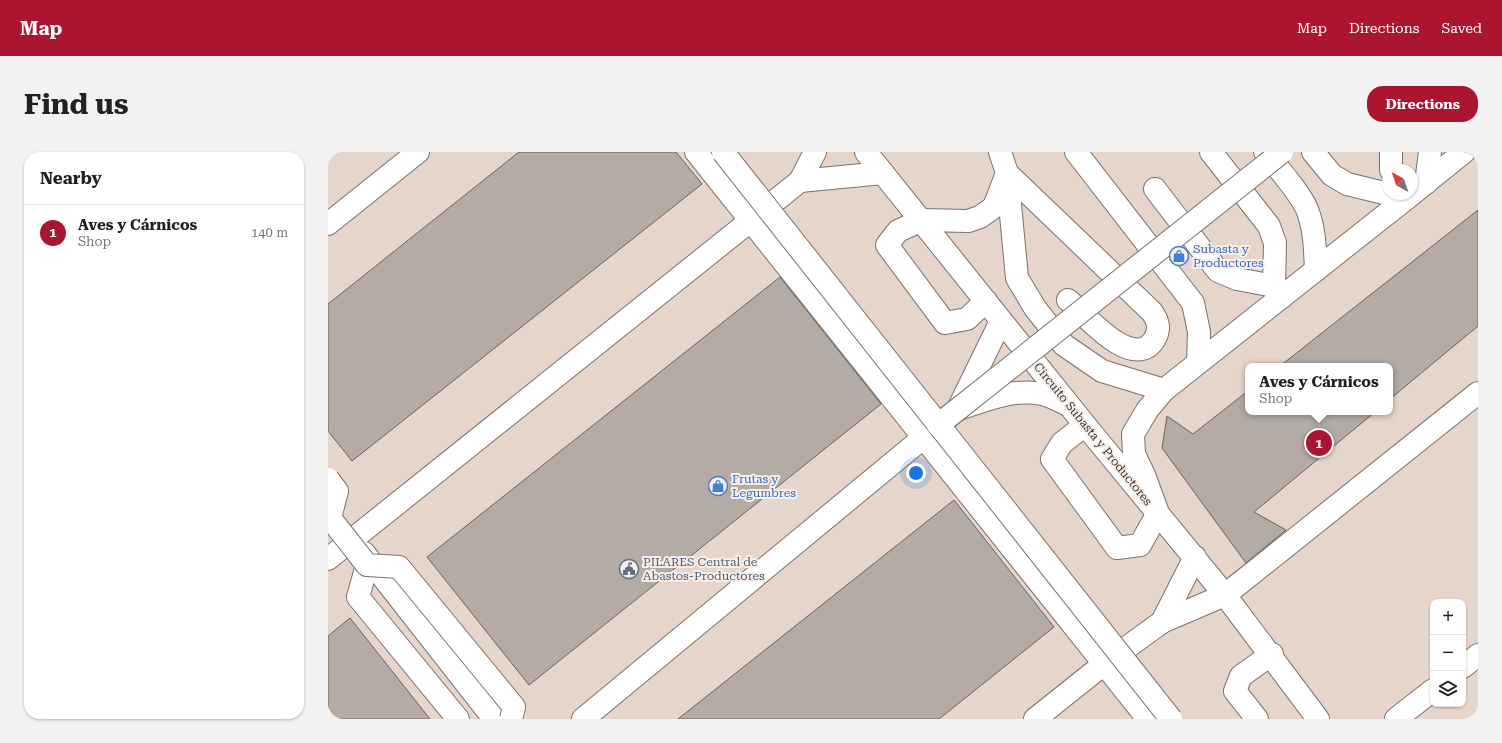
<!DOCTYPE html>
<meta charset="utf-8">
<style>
:root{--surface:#fff;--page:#f2f2f2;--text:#202124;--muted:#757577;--line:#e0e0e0;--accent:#ab152f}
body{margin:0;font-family:"Roboto Serif",serif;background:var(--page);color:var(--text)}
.controls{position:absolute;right:12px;bottom:12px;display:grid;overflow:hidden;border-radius:8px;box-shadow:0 1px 3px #0004}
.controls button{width:36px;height:36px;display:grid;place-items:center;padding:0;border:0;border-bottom:1px solid var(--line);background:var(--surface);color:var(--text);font:20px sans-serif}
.compass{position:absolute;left:1054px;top:12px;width:36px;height:36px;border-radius:50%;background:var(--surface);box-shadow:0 1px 3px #0004;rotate:320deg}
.you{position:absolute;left:588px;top:321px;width:14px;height:14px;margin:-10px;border:3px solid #fff;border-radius:50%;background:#1a73e8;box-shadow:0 0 0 6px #1a73e833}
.badge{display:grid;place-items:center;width:26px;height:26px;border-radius:50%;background:var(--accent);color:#fff;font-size:13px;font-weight:700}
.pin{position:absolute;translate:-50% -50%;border:2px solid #fff;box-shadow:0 1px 4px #0006}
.popup{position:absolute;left:917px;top:211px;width:148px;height:52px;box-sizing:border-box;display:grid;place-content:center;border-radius:8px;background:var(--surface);filter:drop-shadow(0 1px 3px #0005);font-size:13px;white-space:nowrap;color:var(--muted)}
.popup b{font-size:15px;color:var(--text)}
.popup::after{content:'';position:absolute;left:50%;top:100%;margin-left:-8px;border:8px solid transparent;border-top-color:var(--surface)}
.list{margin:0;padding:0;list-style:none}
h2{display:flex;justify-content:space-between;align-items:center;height:52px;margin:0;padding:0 16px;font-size:17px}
h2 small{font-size:13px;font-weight:400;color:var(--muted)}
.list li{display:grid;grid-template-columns:26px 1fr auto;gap:12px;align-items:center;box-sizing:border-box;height:56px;padding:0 16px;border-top:1px solid var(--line)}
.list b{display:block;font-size:15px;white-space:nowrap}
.list p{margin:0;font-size:13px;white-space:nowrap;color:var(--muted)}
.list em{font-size:13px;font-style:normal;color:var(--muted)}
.icon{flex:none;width:22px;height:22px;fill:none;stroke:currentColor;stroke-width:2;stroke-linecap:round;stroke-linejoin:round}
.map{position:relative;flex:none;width:1150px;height:567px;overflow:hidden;border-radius:16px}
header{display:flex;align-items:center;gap:24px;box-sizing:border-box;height:56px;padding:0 20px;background:var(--accent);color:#fff}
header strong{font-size:19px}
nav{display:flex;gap:22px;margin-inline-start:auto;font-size:14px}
.intro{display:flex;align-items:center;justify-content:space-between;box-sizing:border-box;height:96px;padding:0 24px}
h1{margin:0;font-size:28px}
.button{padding:10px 18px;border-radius:16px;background:var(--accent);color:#fff;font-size:14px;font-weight:700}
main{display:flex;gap:24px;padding:0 24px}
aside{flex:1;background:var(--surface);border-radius:16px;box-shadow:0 1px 3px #0004}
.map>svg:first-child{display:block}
.built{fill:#e6d5ca;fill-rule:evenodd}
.building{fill:#b4aba4;stroke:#6a625c}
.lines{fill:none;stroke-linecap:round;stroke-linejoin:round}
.minor-casing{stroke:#7b726c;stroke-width:24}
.minor{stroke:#fff;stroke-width:22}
.minor-bridge-casing{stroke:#7b726c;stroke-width:24;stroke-linecap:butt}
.minor-bridge{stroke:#fff;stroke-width:22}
.labels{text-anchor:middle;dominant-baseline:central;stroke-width:4;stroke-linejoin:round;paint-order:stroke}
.shop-label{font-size:12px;fill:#366cbe;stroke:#f9efe8;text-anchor:start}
.street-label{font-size:12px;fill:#3d3936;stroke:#f9efe8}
.service-label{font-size:12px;fill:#4e5e75;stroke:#f9efe8;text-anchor:start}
</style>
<header>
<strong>Map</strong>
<nav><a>Map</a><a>Directions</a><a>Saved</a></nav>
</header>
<div class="intro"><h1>Find us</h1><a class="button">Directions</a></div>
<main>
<aside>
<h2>Nearby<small></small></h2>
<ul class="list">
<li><span class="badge">1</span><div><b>Aves y Cárnicos</b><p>Shop</p></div><em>140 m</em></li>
</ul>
</aside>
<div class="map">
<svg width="1150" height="567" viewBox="0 0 1150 567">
<rect width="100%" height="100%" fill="#ece2db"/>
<path class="built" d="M 0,0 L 1150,0 L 1150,567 L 0,567 ZM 1060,18 L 1084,18 L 1084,42 L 1060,42 ZM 920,214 L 1062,214 L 1062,260 L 920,260 ZM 1105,450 L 1135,450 L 1135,552 L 1105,552 Z"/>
<g class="building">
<polygon points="191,0 348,0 374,32 24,309 0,279 0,152"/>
<polygon points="1150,58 1150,174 1062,247 1062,214 952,214"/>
<polygon points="452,125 553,252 201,533 99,405"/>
<polygon points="920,239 920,260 1047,260 926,360 958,378 918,411 834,296 839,264 865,282"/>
<polygon points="626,348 726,475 611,567 350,567"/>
<polygon points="22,466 102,567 0,567 0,484"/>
</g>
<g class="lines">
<g class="minor-casing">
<g id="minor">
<polyline points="368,0 820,567"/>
<polyline points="538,0 757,273 897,443 990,567"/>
<polyline points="748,0 865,151 871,180 870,211"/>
<polyline points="883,0 941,74 947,91 946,134 954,145"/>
<path d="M 937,0 C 949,15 975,44 980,60 C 987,79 987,99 988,118"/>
<polyline points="985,0 1004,23 1019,32 1060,42"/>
<polyline points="1063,18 1063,0"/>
<polyline points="472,29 555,21"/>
<polyline points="1098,31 1102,0"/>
<polyline points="827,37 890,119 909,127 946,134"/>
<polyline points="1084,42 1136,0"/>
<polyline points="0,72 90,0"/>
<path d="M 740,148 C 757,163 805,220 826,188 C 833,177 830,169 824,160 L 679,21 L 689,126 L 707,156 L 736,193 L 774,219 L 836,238"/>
<polyline points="658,149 639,167 617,171 559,93 570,79 594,68 640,69 652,65 666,55 679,21 672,0"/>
<path d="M 631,257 C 658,248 686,236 714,242 C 723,244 732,249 740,253"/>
<polyline points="757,273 734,291 724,307 789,396 812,393 830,361 816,323 806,302 805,282 820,257 836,238 1084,42"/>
<polyline points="36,401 166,567"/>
<polyline points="0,407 472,29 487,0"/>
<polyline points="39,413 30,445 130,567"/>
<polyline points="834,470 867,405"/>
<polyline points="1135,515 1150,503"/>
<polyline points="255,567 630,257 673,169"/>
<polyline points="707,567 776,512 834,470 897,443 1150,241"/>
<polyline points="929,567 907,539 913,524 944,502"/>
<polyline points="1068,567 1105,538"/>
</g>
</g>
<use href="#minor" class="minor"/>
<g class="minor-bridge-casing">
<g id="minor-bridge">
<polyline points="395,0 843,567"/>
<polyline points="610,273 954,0"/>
<polyline points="0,327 9,339 2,366 39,413 71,415 186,555 183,567"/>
</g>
</g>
<use href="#minor-bridge" class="minor-bridge"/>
</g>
<defs>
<g id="shop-ring" transform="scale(1)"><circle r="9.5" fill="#f9efe8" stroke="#3f7fe0" stroke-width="1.5"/><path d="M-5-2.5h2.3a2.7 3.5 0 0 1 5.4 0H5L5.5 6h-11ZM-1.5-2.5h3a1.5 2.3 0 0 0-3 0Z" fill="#3f7fe0"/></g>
<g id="civic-ring" transform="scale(1)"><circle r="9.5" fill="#f9efe8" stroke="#5c6f8a" stroke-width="1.5"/><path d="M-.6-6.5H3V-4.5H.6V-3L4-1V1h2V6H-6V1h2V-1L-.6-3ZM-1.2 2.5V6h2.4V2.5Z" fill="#5c6f8a"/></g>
</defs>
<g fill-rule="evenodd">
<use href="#shop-ring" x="851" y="104"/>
<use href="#shop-ring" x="390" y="334"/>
<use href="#civic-ring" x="301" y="417"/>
</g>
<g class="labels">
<g class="shop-label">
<text x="865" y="97">Subasta y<tspan x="865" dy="14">Productores</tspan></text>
<text x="404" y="327">Frutas y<tspan x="404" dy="14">Legumbres</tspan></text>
</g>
<g class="street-label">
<text transform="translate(765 282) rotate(51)">Circuito Subasta y Productores</text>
</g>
<g class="service-label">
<text x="315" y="410">PILARES Central de<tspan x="315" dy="14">Abastos-Productores</tspan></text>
</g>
</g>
</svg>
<div class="controls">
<button>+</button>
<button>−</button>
<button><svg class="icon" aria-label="layers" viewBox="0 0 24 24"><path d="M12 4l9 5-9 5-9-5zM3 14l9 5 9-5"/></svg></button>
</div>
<svg class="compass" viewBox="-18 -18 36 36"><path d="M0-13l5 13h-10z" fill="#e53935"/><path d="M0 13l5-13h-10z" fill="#757577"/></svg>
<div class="you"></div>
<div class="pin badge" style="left:991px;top:291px">1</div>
<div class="popup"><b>Aves y Cárnicos</b>Shop</div>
</div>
</main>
